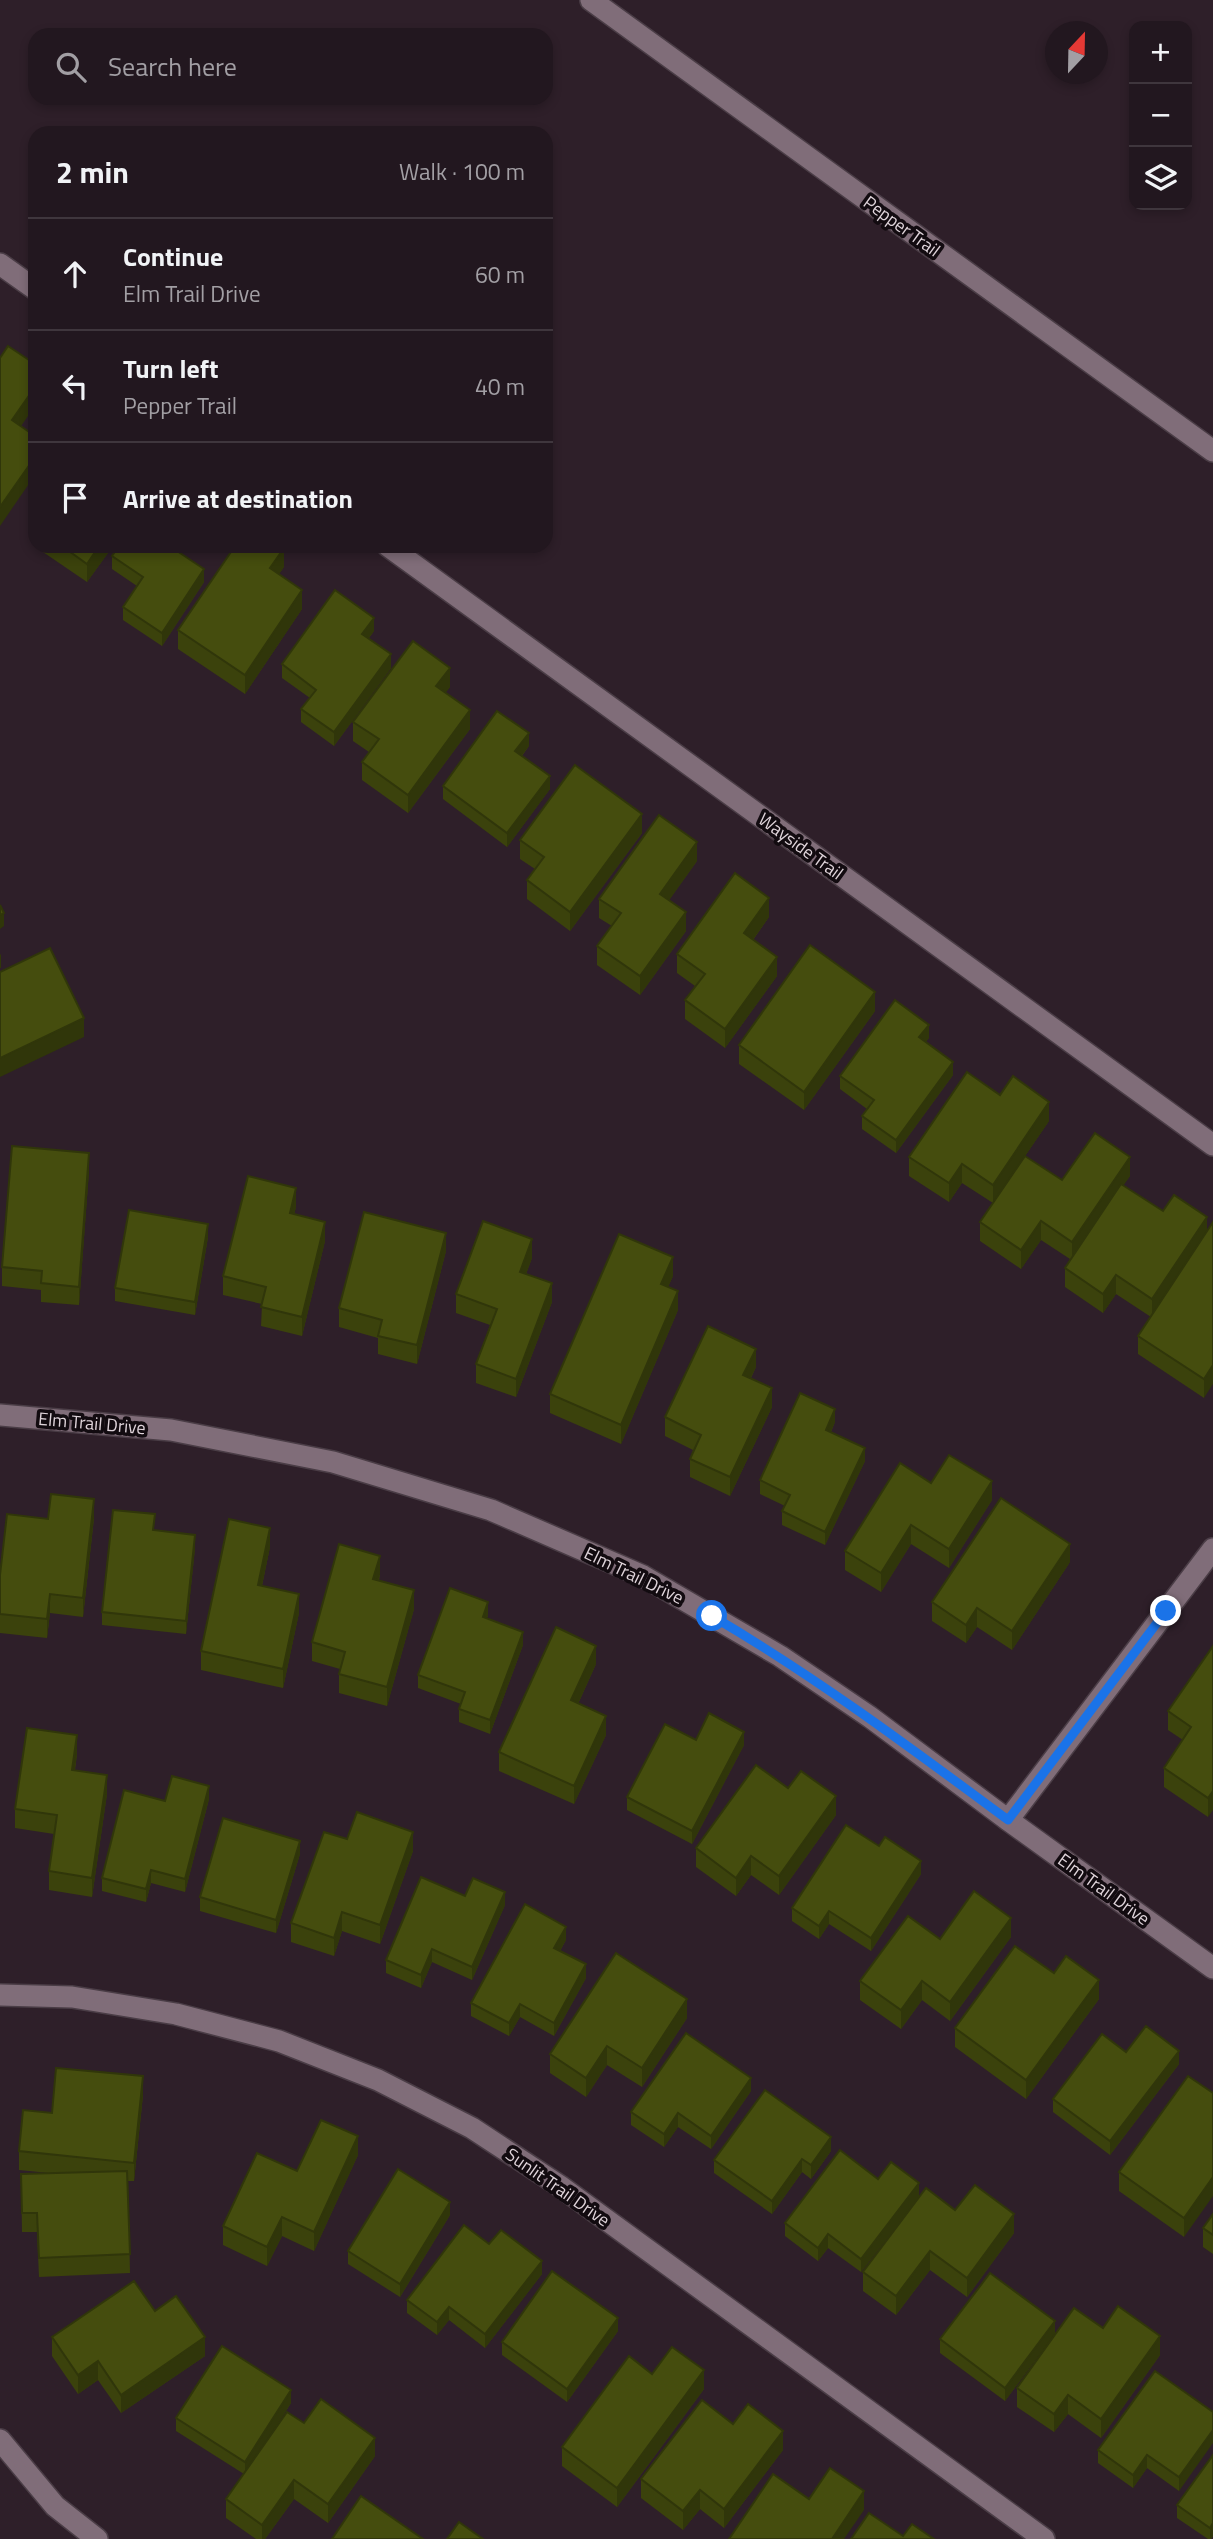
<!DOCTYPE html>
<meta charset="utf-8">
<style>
:root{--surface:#22171f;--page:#2a2028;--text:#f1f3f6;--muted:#a29fa4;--line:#3f363d}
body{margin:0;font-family:"Titillium Web",sans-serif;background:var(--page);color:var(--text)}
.controls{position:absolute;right:21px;top:21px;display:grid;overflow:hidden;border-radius:14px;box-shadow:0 4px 10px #0003}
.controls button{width:63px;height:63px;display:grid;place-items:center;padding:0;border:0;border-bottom:2px solid var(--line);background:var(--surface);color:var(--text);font:35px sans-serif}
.compass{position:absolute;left:1045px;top:21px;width:63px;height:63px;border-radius:50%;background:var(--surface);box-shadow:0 4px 10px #0003;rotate:22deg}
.stop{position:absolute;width:21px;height:21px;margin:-16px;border:5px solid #1a73e8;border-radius:50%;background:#fff}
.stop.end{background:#1a73e8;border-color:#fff;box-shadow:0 2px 7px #0008}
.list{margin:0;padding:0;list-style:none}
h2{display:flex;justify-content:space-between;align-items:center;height:91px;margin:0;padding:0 28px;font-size:30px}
h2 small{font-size:23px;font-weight:400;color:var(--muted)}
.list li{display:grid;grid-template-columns:46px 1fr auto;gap:21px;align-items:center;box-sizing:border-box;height:112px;padding:0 28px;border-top:2px solid var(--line)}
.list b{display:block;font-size:26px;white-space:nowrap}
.list p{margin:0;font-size:23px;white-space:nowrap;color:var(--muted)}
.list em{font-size:23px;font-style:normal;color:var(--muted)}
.icon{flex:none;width:38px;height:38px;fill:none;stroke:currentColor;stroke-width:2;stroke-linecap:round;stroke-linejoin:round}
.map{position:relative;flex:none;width:1213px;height:2539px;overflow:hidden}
.search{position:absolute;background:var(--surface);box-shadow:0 4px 10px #0003;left:28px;top:28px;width:525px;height:77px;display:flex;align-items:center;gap:18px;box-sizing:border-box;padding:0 24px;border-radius:21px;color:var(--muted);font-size:26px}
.panel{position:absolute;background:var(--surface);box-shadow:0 4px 10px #0003;left:28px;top:126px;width:525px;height:427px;border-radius:21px}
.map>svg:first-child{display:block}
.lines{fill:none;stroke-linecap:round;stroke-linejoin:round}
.minor-casing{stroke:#4a3d46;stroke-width:24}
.minor{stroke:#806d79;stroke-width:21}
.wall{fill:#3b420c}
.shaded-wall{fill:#30360a}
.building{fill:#454d0e;stroke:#30360a;stroke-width:2}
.route{stroke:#1a73e8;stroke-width:9}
.labels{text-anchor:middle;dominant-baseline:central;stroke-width:7;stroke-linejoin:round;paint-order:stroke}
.street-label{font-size:18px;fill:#dfd4da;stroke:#120b10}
</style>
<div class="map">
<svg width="1213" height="2539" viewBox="0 0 1213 2539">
<rect width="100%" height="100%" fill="#2e1f29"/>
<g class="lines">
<g class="minor-casing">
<g id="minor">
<polyline points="591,0 1213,451"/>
<polyline points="0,264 35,289"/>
<polyline points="388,546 1213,1145"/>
<polyline points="0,1415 171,1430 333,1462 491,1510 643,1576 780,1656 870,1717 1008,1820 1213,1968"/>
<polyline points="1008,1820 1213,1549"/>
<polyline points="0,1995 72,1997 176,2014 279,2041 378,2080 472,2128 560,2186 1044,2539"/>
<polyline points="0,2440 55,2506 97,2539"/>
</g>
</g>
<use href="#minor" class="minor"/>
</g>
<g class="wall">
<polygon points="43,546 113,546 87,582 43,552"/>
<polygon points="177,551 204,582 162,646 123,620 123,607 137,586 112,569 112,556"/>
<polygon points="284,567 279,574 302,609 245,694 178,649 178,630"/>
<polygon points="374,631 369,638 391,668 334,746 301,722 301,709 310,698 282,678 282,664"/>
<polygon points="450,687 445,693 470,729 408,813 362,780 362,762 369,752 353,741 353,722"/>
<polygon points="529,746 522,756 550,789 507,847 443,799 443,786"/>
<polygon points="642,833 570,931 527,899 527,880 535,869 520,859 520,840"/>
<polygon points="697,861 669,900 686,931 640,995 597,965 597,946 612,926 599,918 599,899"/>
<polygon points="769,917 753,940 777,976 725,1048 685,1019 685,1000 695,986 677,973 677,954"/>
<polygon points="875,1011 804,1110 739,1064 739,1045"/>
<polygon points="929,1038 925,1042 953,1075 896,1153 862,1129 862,1116 867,1109 840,1089 840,1076"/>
<polygon points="1049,1121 993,1203 962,1183 949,1202 909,1176 909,1157"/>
<polygon points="89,1171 79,1305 41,1302 41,1290 2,1286 2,1267"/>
<polygon points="1130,1176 1123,1185 1163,1211 1207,1217 1204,1398 1138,1354 1138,1336 1151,1317 1116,1294 1103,1313 1065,1287 1065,1268 1070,1259 1041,1240 1021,1269 980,1241 980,1222 1062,1180"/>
<polygon points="296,1207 294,1214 325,1241 302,1336 261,1326 262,1304 223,1295 223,1276"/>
<polygon points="208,1237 195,1315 115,1301 115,1288"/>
<polygon points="446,1251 417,1364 378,1354 378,1338 339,1327 339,1308"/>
<polygon points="532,1258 526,1274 552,1302 516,1397 476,1383 476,1364 490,1325 456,1313 456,1294"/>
<polygon points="673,1276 668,1287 678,1310 621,1444 550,1413 550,1394"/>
<polygon points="756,1367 751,1378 772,1407 730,1496 690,1477 690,1459 693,1450 665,1436 665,1417"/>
<polygon points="835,1422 831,1432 865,1461 825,1545 782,1525 782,1511 785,1506 760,1494 760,1480"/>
<polygon points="931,1483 992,1500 949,1568 911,1544 881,1592 845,1570 845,1551"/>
<polygon points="94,1518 83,1617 50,1613 47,1638 0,1633 0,1575 48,1519"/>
<polygon points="155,1530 195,1548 186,1634 102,1625 102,1612"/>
<polygon points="270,1547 262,1586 299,1613 283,1688 201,1670 201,1651"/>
<polygon points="1070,1562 1012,1650 977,1627 966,1643 932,1621 932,1602"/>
<polygon points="380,1574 379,1581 414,1609 387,1706 339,1693 339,1674 340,1669 312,1661 312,1642"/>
<polygon points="488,1615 487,1618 523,1645 490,1734 459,1722 459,1709 461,1704 418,1688 418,1675"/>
<polygon points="1213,1646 1208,1817 1164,1787 1164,1768 1183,1740 1168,1730 1168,1711"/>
<polygon points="596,1664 578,1704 606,1735 574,1804 499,1771 499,1752"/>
<polygon points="696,1740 744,1745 692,1844 627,1810 627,1797"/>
<polygon points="77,1754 75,1770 107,1794 92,1897 49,1890 49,1871 54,1834 15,1828 15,1809"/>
<polygon points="788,1788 836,1815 779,1895 751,1875 736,1896 696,1867 696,1848"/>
<polygon points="209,1799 185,1892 151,1883 146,1902 102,1891 102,1878 165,1801"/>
<polygon points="347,1839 413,1851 380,1944 342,1931 334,1956 291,1942 291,1923"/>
<polygon points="300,1854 276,1933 200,1911 200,1897"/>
<polygon points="921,1874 871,1951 829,1924 819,1939 792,1921 792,1908"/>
<polygon points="505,1905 472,1980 432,1962 421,1988 386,1973 386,1960"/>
<polygon points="1011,1937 950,2021 922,2000 901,2029 860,2000 860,1981 940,1939"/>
<polygon points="566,1940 560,1951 586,1978 554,2036 520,2017 509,2036 471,2016 471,2003"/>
<polygon points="1054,1973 1099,1999 1026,2099 955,2047 955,2028"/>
<polygon points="687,2018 642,2087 607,2065 586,2097 550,2073 550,2054"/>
<polygon points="1126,2052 1179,2064 1110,2155 1053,2112 1053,2099"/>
<polygon points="751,2091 711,2149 678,2127 664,2147 631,2125 631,2112"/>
<polygon points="1213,2093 1184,2237 1119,2191 1119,2172"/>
<polygon points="143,2095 134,2181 128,2181 130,2273 39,2277 37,2232 22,2232 21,2174 49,2173 19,2170 19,2151 52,2113"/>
<polygon points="831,2151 811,2179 802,2172 772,2214 714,2173 714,2160"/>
<polygon points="358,2155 314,2251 282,2236 267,2266 223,2245 223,2226"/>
<polygon points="878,2179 919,2197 861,2272 828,2248 818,2261 785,2236 785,2223"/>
<polygon points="955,2210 1014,2233 967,2297 930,2270 896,2315 863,2291 863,2272"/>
<polygon points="1213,2214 1213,2254 1203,2247 1203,2228"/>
<polygon points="450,2215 400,2297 348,2264 348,2251"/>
<polygon points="489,2244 542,2274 485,2348 449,2320 437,2335 407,2313 407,2300"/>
<polygon points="1103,2328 1160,2355 1101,2438 1068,2414 1054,2432 1017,2407 1017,2388"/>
<polygon points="618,2331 567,2402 502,2355 502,2342"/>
<polygon points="1055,2334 1005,2401 940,2353 940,2339"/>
<polygon points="52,2337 205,2356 121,2413 98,2380 78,2394 52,2356"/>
<polygon points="652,2374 704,2389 617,2507 562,2466 562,2447"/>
<polygon points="291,2403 265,2444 304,2423 375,2456 328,2523 294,2499 265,2539 256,2539 226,2518 226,2499 244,2474 176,2431 176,2418"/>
<polygon points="1213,2412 1179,2491 1147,2468 1133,2488 1098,2463 1098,2450"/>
<polygon points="733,2424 783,2450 724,2528 700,2509 683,2530 641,2498 641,2479"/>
<polygon points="1213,2455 1213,2536 1211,2539 1208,2539 1177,2518 1177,2505"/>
</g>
<g class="shaded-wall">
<polygon points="35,387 35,406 12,439 12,420"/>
<polygon points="35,457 35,475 0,526 0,507"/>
<polygon points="99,546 113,546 87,582 87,564"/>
<polygon points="171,546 180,546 171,560"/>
<polygon points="284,548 284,567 270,587 270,568"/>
<polygon points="204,569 204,582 162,646 162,633"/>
<polygon points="302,590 302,609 245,694 245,675"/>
<polygon points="374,618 374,631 362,647 362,634"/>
<polygon points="391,654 391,668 334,746 334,732"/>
<polygon points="450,668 450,687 436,705 436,686"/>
<polygon points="470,710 470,729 408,813 408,795"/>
<polygon points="529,733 529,746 515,764 515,751"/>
<polygon points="550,776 550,789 507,847 507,833"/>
<polygon points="642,814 642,833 570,931 570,912"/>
<polygon points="697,842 697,861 660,913 660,894"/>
<polygon points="769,898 769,917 744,952 744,933"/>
<polygon points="686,912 686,931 640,995 640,976"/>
<polygon points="4,913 4,926 0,929 0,915"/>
<polygon points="1,954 1,968 0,968 0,955"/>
<polygon points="777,957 777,976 725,1048 725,1029"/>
<polygon points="875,992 875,1011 804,1110 804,1092"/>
<polygon points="84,1018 84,1037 0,1077 0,1058"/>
<polygon points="929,1025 929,1038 919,1051 919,1037"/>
<polygon points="953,1062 953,1075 896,1153 896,1140"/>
<polygon points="1049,1102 1049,1121 993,1203 993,1185"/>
<polygon points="89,1153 89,1171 79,1305 79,1287"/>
<polygon points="1130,1157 1130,1176 1072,1260 1072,1242"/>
<polygon points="962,1164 962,1183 949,1202 949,1183"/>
<polygon points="296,1188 296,1207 290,1232 290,1213"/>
<polygon points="1207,1217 1207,1236 1152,1318 1152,1299"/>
<polygon points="1041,1221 1041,1240 1021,1269 1021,1250"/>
<polygon points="325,1222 325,1241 302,1336 302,1317"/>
<polygon points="208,1224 208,1237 195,1315 195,1302"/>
<polygon points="446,1233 446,1251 417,1364 417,1345"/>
<polygon points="532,1239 532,1258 520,1290 520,1272"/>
<polygon points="673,1257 673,1276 661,1303 661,1284"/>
<polygon points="1116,1275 1116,1294 1103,1313 1103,1294"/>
<polygon points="552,1283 552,1302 516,1397 516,1379"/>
<polygon points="678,1291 678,1310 621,1444 621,1425"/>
<polygon points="756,1349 756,1367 743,1393 743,1375"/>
<polygon points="1213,1365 1213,1384 1204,1398 1204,1379"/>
<polygon points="772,1388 772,1407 730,1496 730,1477"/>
<polygon points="835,1409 835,1422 826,1443 826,1430"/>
<polygon points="865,1448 865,1461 825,1545 825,1532"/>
<polygon points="992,1481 992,1500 949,1568 949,1549"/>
<polygon points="94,1499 94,1518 83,1617 83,1598"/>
<polygon points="911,1525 911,1544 881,1592 881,1573"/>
<polygon points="270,1528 270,1547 258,1604 258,1585"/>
<polygon points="195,1535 195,1548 186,1634 186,1621"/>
<polygon points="1070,1544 1070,1562 1012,1650 1012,1631"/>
<polygon points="380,1556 380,1574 373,1598 373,1579"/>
<polygon points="414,1590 414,1609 387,1706 387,1687"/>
<polygon points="50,1594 50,1613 47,1638 47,1619"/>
<polygon points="299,1594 299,1613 283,1688 283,1669"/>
<polygon points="488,1602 488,1615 483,1630 483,1617"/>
<polygon points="977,1608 977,1627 966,1643 966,1625"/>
<polygon points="523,1632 523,1645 490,1734 490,1720"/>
<polygon points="596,1646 596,1664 571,1719 571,1700"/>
<polygon points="606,1716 606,1735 574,1804 574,1786"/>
<polygon points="744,1732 744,1745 692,1844 692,1831"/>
<polygon points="77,1735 77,1754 72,1789 72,1770"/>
<polygon points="107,1775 107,1794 92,1897 92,1878"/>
<polygon points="209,1786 209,1799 185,1892 185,1879"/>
<polygon points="1213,1791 1213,1810 1208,1817 1208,1798"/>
<polygon points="836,1796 836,1815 779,1895 779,1876"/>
<polygon points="413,1832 413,1851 380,1944 380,1925"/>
<polygon points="300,1841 300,1854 276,1933 276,1920"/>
<polygon points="751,1856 751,1875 736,1896 736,1878"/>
<polygon points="921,1861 921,1874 871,1951 871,1938"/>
<polygon points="151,1870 151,1883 146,1902 146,1889"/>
<polygon points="505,1892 505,1905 472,1980 472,1967"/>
<polygon points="829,1911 829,1924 819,1939 819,1926"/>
<polygon points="342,1912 342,1931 334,1956 334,1938"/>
<polygon points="1011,1918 1011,1937 950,2021 950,2002"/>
<polygon points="566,1927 566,1940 554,1961 554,1948"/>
<polygon points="432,1949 432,1962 421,1988 421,1975"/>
<polygon points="586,1964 586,1978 554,2036 554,2023"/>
<polygon points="1099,1980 1099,1999 1026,2099 1026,2080"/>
<polygon points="922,1981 922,2000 901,2029 901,2010"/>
<polygon points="687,1999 687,2018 642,2087 642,2068"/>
<polygon points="520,2004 520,2017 509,2036 509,2023"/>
<polygon points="607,2046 607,2065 586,2097 586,2078"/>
<polygon points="1179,2051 1179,2064 1110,2155 1110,2141"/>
<polygon points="143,2076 143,2095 134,2181 134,2163"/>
<polygon points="751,2078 751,2091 711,2149 711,2136"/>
<polygon points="678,2113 678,2127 664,2147 664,2134"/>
<polygon points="358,2136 358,2155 314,2251 314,2232"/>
<polygon points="831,2137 831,2151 811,2179 811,2165"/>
<polygon points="802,2159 802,2172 772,2214 772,2201"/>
<polygon points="1213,2177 1213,2196 1184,2237 1184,2218"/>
<polygon points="919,2183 919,2197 861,2272 861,2259"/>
<polygon points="450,2202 450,2215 400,2297 400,2284"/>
<polygon points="1014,2214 1014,2233 967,2297 967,2278"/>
<polygon points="282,2217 282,2236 267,2266 267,2247"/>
<polygon points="828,2234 828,2248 818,2261 818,2248"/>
<polygon points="930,2251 930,2270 896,2315 896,2296"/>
<polygon points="542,2261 542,2274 485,2348 485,2334"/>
<polygon points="449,2307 449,2320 437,2335 437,2322"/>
<polygon points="618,2318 618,2331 567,2402 567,2389"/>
<polygon points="1055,2321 1055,2334 1005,2401 1005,2388"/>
<polygon points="1160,2336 1160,2355 1101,2438 1101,2419"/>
<polygon points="205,2337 205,2356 121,2413 121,2395"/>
<polygon points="98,2361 98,2380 78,2394 78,2375"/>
<polygon points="704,2370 704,2389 617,2507 617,2488"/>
<polygon points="291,2390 291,2403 245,2475 245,2462"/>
<polygon points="1068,2395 1068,2414 1054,2432 1054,2414"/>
<polygon points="1213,2430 1213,2443 1179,2491 1179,2477"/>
<polygon points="783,2431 783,2450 724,2528 724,2509"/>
<polygon points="375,2438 375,2456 328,2523 328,2504"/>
<polygon points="1147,2455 1147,2468 1133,2488 1133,2475"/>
<polygon points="294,2480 294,2499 265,2539 262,2539 262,2525"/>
<polygon points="700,2490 700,2509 683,2530 683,2511"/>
<polygon points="864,2491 864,2510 844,2539 832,2539"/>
<polygon points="1213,2523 1213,2536 1210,2539 1210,2528"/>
</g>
<g class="building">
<polygon points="8,346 35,364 35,387 12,420 35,436 35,457 0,507 0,358"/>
<polygon points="62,546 99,546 87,564"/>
<polygon points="119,546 171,546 171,547 204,569 162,633 123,607 143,577 112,556"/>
<polygon points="235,546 281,546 284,548 270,568 302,590 245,675 178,630"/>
<polygon points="335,590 374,618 362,634 391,654 334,732 301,709 316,690 282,664"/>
<polygon points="413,641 450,668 436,686 470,710 408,795 362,762 379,739 353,722"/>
<polygon points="497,711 529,733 515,751 550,776 507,833 443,786"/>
<polygon points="575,765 642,814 570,912 527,880 544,857 520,840"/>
<polygon points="659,815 697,842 660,894 686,912 640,976 597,946 621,913 599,899"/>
<polygon points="735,873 769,898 744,933 777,957 725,1029 685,1000 705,974 677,954"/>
<polygon points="0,905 4,913 0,915"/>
<polygon points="810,945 875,992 804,1092 739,1045"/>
<polygon points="50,948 84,1018 0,1058 0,972"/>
<polygon points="895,1000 929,1025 919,1037 953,1062 896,1140 862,1116 874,1100 840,1076"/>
<polygon points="967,1072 1000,1095 1013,1076 1049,1102 993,1185 962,1164 949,1183 909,1157"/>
<polygon points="1095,1133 1130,1157 1072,1242 1041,1221 1021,1250 980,1222 1025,1156 1062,1180"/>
<polygon points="12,1146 89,1153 79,1287 41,1283 42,1271 2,1267"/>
<polygon points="248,1176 296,1188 290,1213 325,1222 302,1317 261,1307 266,1287 223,1276"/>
<polygon points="1121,1184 1163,1211 1174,1195 1207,1217 1152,1299 1116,1275 1103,1294 1065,1268"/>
<polygon points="129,1210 208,1224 195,1302 115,1288"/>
<polygon points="364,1212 446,1233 417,1345 378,1336 382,1320 339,1308"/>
<polygon points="483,1221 532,1239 520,1272 552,1283 516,1379 476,1364 497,1309 456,1294"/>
<polygon points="1213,1222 1213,1365 1204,1379 1138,1336"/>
<polygon points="619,1234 673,1257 661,1284 678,1291 621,1425 550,1394"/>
<polygon points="708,1326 756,1349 743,1375 772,1388 730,1477 690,1459 701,1435 665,1417"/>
<polygon points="800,1393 835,1409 826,1430 865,1448 825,1532 782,1511 790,1495 760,1480"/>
<polygon points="949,1455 992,1481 949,1549 911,1525 881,1573 845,1551 900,1463 931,1483"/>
<polygon points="51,1494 94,1499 83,1598 50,1594 47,1619 0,1614 0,1575 7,1514 48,1519"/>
<polygon points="1001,1498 1070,1544 1012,1631 977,1608 966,1625 932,1602"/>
<polygon points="113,1510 155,1514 153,1530 195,1535 186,1621 102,1612"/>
<polygon points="229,1519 270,1528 258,1585 299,1594 283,1669 201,1651"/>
<polygon points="339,1544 380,1556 373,1579 414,1590 387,1687 339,1674 345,1652 312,1642"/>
<polygon points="450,1588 488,1602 483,1617 523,1632 490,1720 459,1709 465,1692 418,1675"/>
<polygon points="556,1627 596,1646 571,1700 606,1716 574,1786 499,1752"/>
<polygon points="1213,1646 1213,1791 1208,1798 1164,1768 1191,1727 1168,1711"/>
<polygon points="709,1713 744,1732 692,1831 627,1797 665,1724 696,1740"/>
<polygon points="27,1728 77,1735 72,1770 107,1775 92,1878 49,1871 57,1815 15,1809"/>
<polygon points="756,1765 788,1788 801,1771 836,1796 779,1876 751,1856 736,1878 696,1848"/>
<polygon points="172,1776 209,1786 185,1879 151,1870 146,1889 102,1878 124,1790 165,1801"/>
<polygon points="357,1812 413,1832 380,1925 342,1912 334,1938 291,1923 324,1832 347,1839"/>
<polygon points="223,1818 300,1841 276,1920 200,1897"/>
<polygon points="846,1825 879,1846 885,1837 921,1861 871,1938 829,1911 819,1926 792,1908"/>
<polygon points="421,1877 465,1896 473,1878 505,1892 472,1967 432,1949 421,1975 386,1960"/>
<polygon points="974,1891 1011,1918 950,2002 922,1981 901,2010 860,1981 908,1916 940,1939"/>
<polygon points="525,1904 566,1927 554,1948 586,1964 554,2023 520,2004 509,2023 471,2003"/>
<polygon points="1015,1946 1054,1973 1066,1956 1099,1980 1026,2080 955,2028"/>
<polygon points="616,1953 687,1999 642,2068 607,2046 586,2078 550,2054"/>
<polygon points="1146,2026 1179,2051 1110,2141 1053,2099 1102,2034 1126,2052"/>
<polygon points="686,2033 751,2078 711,2136 678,2113 664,2134 631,2112"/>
<polygon points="56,2068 143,2076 134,2163 19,2151 23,2110 52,2113"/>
<polygon points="1188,2076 1213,2093 1213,2177 1184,2218 1119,2172"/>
<polygon points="765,2090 831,2137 811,2165 802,2159 772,2201 714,2160"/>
<polygon points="321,2120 358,2136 314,2232 282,2217 267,2247 223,2226 257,2153 297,2171"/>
<polygon points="840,2150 878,2179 891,2162 919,2183 861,2259 828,2234 818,2248 785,2223"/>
<polygon points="398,2169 450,2202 400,2284 348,2251"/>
<polygon points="127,2171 130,2254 39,2258 37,2213 22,2213 21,2174"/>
<polygon points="975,2185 1014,2214 967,2278 930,2251 896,2296 863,2272 926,2188 955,2210"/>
<polygon points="1213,2214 1213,2235 1203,2228"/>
<polygon points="464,2225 489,2244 501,2230 542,2261 485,2334 449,2307 437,2322 407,2300"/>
<polygon points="552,2271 618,2318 567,2389 502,2342"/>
<polygon points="990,2273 1055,2321 1005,2388 940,2339"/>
<polygon points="134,2281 155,2311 176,2296 205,2337 121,2395 98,2361 78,2375 52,2337"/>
<polygon points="1118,2306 1160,2336 1101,2419 1068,2395 1054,2414 1017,2388 1074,2308 1103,2328"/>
<polygon points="222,2346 291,2390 245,2462 176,2418"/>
<polygon points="672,2347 704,2370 617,2488 562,2447 629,2356 652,2374"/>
<polygon points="1155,2371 1213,2412 1213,2430 1179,2477 1147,2455 1133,2475 1098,2450"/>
<polygon points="321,2399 375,2438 328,2504 294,2480 262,2525 226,2499 287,2412 304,2423"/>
<polygon points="702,2400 733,2424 748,2404 783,2431 724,2509 700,2490 683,2511 641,2479"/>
<polygon points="1213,2455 1213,2523 1210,2528 1177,2505"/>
<polygon points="830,2468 864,2491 832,2539 729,2539 773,2474 809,2499"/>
<polygon points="361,2496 423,2539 332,2539"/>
<polygon points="869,2513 903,2536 912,2524 934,2539 851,2539"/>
<polygon points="459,2522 483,2539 447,2539"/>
</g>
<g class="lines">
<path class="route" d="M 712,1616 C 816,1677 911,1748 1008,1820 L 1166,1611"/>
</g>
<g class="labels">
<g class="street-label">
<text transform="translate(902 226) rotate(36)">Pepper Trail</text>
<text transform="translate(801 846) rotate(36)">Wayside Trail</text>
<text transform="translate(92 1423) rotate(5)">Elm Trail Drive</text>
<text transform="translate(634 1575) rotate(26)">Elm Trail Drive</text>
<text transform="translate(1104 1889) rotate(36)">Elm Trail Drive</text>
<text transform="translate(558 2187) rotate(35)">Sunlit Trail Drive</text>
</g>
</g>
</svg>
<div class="controls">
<button>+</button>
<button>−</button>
<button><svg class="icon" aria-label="layers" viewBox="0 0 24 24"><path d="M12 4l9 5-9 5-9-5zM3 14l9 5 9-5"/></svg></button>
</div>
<svg class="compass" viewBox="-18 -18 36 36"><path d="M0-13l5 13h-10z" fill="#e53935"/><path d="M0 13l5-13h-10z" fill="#a29fa4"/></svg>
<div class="stop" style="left:712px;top:1616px"></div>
<div class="stop end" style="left:1166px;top:1611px"></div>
<div class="search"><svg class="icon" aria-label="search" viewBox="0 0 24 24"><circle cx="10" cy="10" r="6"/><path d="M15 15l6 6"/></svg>Search here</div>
<section class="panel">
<h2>2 min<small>Walk · 100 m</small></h2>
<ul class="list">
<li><svg class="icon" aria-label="ahead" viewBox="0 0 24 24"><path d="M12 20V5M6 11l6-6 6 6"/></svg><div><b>Continue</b><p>Elm Trail Drive</p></div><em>60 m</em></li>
<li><svg class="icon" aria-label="left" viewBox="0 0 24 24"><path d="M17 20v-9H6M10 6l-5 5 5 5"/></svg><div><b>Turn left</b><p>Pepper Trail</p></div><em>40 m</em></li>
<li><svg class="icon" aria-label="arrive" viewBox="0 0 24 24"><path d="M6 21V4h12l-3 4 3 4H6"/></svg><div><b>Arrive at destination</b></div></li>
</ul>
</section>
</div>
